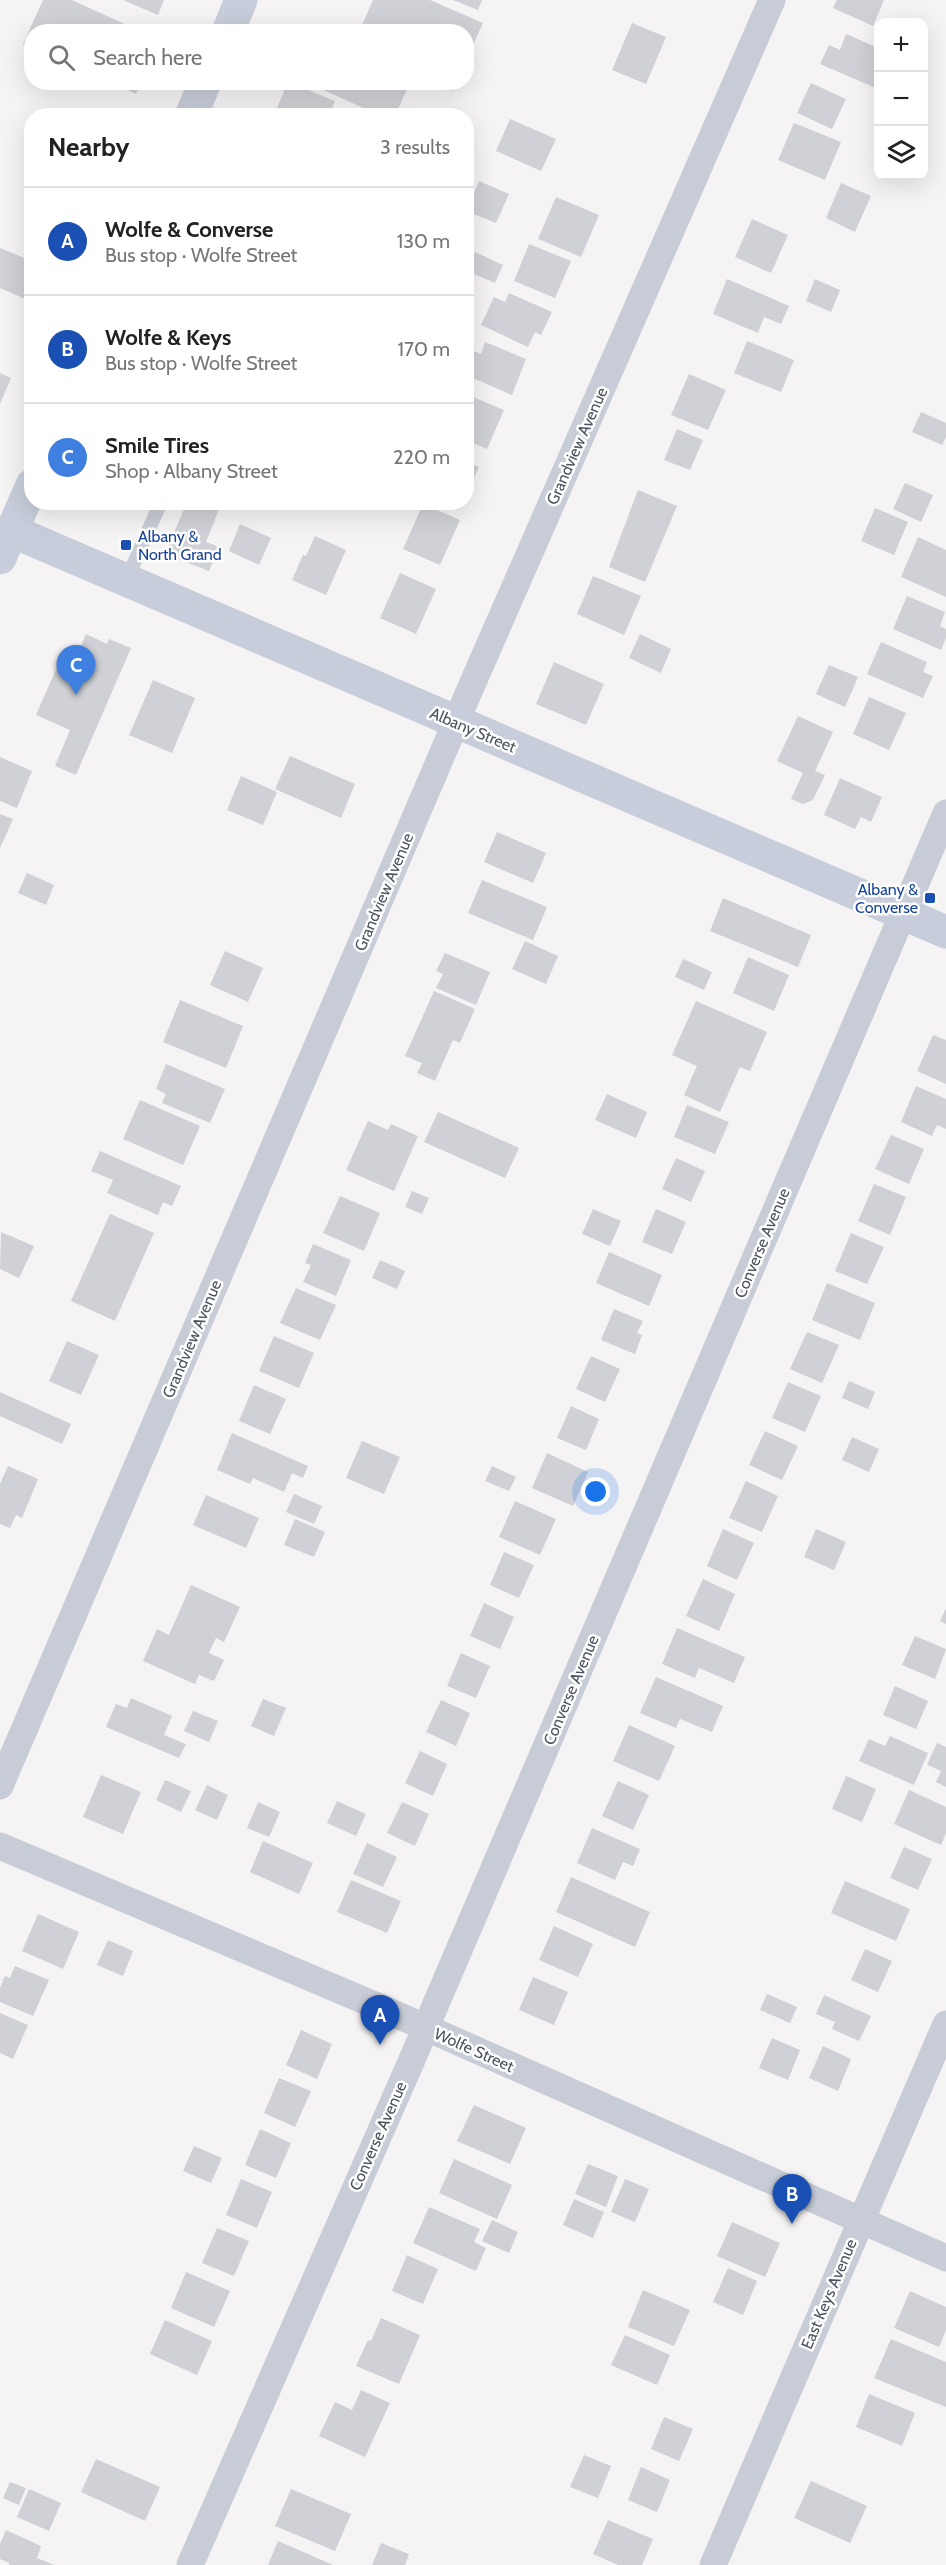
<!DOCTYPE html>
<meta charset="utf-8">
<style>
:root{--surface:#fff;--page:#f2f2f2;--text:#222;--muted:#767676;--line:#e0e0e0;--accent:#ea580c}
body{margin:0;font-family:Cabin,sans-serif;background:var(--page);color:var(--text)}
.controls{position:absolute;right:18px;top:18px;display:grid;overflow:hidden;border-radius:12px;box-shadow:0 6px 24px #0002}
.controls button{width:54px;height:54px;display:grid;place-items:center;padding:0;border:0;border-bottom:2px solid var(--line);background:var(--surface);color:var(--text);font:30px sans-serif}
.you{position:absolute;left:596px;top:1492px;width:21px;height:21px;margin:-15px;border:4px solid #fff;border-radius:50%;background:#1a73e8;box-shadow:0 0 0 9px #1a73e833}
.badge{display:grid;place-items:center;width:39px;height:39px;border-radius:50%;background:var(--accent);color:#fff;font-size:20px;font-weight:700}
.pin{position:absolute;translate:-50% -50px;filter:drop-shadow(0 2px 3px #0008)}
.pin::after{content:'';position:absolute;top:32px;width:21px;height:18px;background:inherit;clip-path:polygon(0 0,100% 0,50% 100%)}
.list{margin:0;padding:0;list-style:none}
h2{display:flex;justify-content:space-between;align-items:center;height:78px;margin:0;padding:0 24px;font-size:26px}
h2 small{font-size:20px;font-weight:400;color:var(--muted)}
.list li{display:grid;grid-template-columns:39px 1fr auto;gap:18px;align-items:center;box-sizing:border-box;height:108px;padding:0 24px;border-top:2px solid var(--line)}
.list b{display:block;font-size:22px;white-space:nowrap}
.list p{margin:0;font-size:20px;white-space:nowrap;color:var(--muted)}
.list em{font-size:20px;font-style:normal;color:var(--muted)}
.icon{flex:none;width:33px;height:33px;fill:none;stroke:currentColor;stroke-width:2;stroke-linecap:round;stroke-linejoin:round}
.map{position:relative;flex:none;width:946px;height:2565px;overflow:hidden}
.search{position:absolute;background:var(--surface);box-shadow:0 6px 24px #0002;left:24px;top:24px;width:450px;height:66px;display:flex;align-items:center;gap:15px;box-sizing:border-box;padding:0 21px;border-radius:24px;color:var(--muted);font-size:22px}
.panel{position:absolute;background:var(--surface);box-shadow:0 6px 24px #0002;left:24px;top:108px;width:450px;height:402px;border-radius:24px}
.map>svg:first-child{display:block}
.building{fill:#d0d1d6}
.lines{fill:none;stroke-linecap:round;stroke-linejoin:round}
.lane{stroke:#c7ccd6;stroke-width:14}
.street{stroke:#c7ccd6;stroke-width:27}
.secondary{stroke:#c7cdda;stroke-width:33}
.transit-dot{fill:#1a4fb4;stroke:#fff;stroke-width:2}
.labels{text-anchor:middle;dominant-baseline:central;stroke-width:5;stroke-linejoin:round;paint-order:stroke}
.street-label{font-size:16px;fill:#4b5260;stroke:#fff}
.transit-label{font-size:16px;fill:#164399;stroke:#fff;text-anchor:start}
</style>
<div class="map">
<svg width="946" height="2565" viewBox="0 0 946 2565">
<rect width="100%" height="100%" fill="#f5f3f3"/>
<g class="building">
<polygon points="43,0 72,0 142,32 32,32 32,48 23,44"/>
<polygon points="123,0 164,0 158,15"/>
<polygon points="373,0 430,0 483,23 466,60 466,32 359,32"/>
<polygon points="453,0 482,0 478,10"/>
<polygon points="837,0 884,0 873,26 833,8"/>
<polygon points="632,23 666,37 646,84 612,70"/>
<polygon points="846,34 878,48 878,89 820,64 829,45 840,50"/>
<polygon points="109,82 141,82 136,94"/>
<polygon points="288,82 335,101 329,116 274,115"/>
<polygon points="306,82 410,82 395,116 381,116"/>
<polygon points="433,82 457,82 453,91"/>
<polygon points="811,83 846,99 832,129 797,113"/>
<polygon points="510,119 556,139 541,171 496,151"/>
<polygon points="794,123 841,142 825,180 778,160"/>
<polygon points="479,181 509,194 496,223 466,211"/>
<polygon points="841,183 871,196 855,232 826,218"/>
<polygon points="556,197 599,215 581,257 538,239"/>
<polygon points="752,219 788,235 771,273 735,257"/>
<polygon points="529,244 571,261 555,298 514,281"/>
<polygon points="0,248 32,261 32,302 0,288"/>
<polygon points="475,252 503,265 495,283 467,271"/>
<polygon points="727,279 789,306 781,324 764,317 758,333 713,314"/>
<polygon points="815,279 840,290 831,312 806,301"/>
<polygon points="509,293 552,312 541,335 535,332 528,347 481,325 494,297 505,302"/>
<polygon points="747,341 794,360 781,392 734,373"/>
<polygon points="485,342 526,359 512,395 466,375 466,354 469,349 481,354"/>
<polygon points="0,373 11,378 0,404"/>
<polygon points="689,374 726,390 708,430 671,415"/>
<polygon points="466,394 504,410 487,449 466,440"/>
<polygon points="921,412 946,423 946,437 942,445 912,432"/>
<polygon points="677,429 703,440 690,470 664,460"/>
<polygon points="466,462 479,467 466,496"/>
<polygon points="905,483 933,495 921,522 893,509"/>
<polygon points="638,490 677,506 645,582 609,567"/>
<polygon points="187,502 222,502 206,542 219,547 209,571 165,554"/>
<polygon points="423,504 460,520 440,565 403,549"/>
<polygon points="875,508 908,522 894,555 861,541"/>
<polygon points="240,524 271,538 259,565 229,551"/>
<polygon points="315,536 346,550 326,595 292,580 303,555 306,556"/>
<polygon points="918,537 946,550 946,597 901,577"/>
<polygon points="400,573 436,589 416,634 380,618"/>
<polygon points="593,576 641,596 624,635 577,614"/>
<polygon points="907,596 945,612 940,626 946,629 946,638 941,650 893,629"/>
<polygon points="86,634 107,644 109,639 131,648 76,775 55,766 70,730 36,715 61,658 73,664"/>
<polygon points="640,634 671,649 661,673 629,658"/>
<polygon points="881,642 927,662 923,672 933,676 923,698 867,674"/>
<polygon points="554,662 604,684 586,725 536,704"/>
<polygon points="829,665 858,677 845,707 816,694"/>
<polygon points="153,680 195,698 172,753 129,735"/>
<polygon points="869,697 906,713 889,750 853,734"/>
<polygon points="798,716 833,732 815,771 825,775 813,800 803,804 791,799 803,773 777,761"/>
<polygon points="290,756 355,784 341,818 275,789"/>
<polygon points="0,757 32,771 17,808 0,801"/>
<polygon points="241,776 277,792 263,825 227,810"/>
<polygon points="840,778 882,797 871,822 861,817 855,829 824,815"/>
<polygon points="0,814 13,819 0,848"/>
<polygon points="497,832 546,853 533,883 484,862"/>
<polygon points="27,873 54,885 46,905 18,893"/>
<polygon points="482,880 547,907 533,940 468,913"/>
<polygon points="723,898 811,935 798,967 710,931"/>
<polygon points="525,941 558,956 546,984 512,969"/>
<polygon points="225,951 263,968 248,1002 210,985"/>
<polygon points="445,953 490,972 476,1005 436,988 443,974 436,971"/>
<polygon points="748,957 789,975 774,1011 733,993"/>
<polygon points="683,959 712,972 704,990 675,977"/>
<polygon points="434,991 475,1009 460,1043 453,1040 435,1081 417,1073 422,1063 405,1056"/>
<polygon points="180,1000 243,1026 226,1068 163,1042"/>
<polygon points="696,1001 767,1032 750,1071 740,1067 720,1112 684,1095 697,1066 672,1055"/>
<polygon points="933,1035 946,1040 946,1084 917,1071"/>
<polygon points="166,1064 225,1089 210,1123 162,1103 166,1094 156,1089"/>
<polygon points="916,1086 946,1099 946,1129 937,1125 932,1136 901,1122"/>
<polygon points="607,1094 647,1112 636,1138 595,1120"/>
<polygon points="140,1100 200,1126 183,1165 123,1139"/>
<polygon points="687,1105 729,1122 715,1154 674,1137"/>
<polygon points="438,1112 519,1148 505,1178 424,1142"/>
<polygon points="368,1121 388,1130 391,1124 418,1136 394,1191 346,1170"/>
<polygon points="891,1135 924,1149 909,1184 875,1169"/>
<polygon points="100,1151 181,1186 172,1206 163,1202 158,1215 107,1193 113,1180 91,1171"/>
<polygon points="676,1158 705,1171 691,1202 662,1189"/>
<polygon points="874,1184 906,1197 890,1235 858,1221"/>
<polygon points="412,1191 429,1198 422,1214 405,1207"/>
<polygon points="340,1196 380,1213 364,1251 323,1233"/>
<polygon points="593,1209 621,1221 610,1246 582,1234"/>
<polygon points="656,1209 686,1222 672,1254 642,1242"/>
<polygon points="110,1214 154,1233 115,1321 71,1301"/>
<polygon points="1,1232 34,1246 19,1278 0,1269"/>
<polygon points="851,1233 884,1247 867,1284 835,1271"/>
<polygon points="313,1244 351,1260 336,1296 303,1282 311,1265 305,1263"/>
<polygon points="609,1252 662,1275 649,1306 596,1283"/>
<polygon points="380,1260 405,1271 397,1289 372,1278"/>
<polygon points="827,1283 875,1303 860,1340 812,1320"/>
<polygon points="296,1288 336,1305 320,1340 280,1323"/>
<polygon points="614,1309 643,1321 637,1333 642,1335 635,1354 601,1340"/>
<polygon points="807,1332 839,1345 822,1383 790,1369"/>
<polygon points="274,1336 314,1353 299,1388 259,1371"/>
<polygon points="67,1341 99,1355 81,1395 49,1381"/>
<polygon points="591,1356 620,1369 605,1402 576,1389"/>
<polygon points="849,1381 875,1392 868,1409 842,1398"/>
<polygon points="788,1382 821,1396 805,1432 772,1418"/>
<polygon points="254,1385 286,1399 270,1434 239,1421"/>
<polygon points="0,1392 71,1424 62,1444 0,1416"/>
<polygon points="571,1406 599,1419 586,1450 557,1438"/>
<polygon points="765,1431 798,1446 782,1480 749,1465"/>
<polygon points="232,1433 308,1466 303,1478 292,1473 284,1492 253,1478 250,1484 217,1470"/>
<polygon points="852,1437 879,1449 869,1472 842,1460"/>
<polygon points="362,1441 400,1457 384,1494 346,1478"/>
<polygon points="547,1453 588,1472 573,1506 532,1488"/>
<polygon points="8,1466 38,1479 22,1518 16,1515 10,1528 0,1524 0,1484"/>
<polygon points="492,1466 516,1477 509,1491 485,1481"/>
<polygon points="746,1481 778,1496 762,1532 729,1518"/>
<polygon points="294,1494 322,1506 314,1524 286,1512"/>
<polygon points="206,1495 259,1518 246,1548 193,1525"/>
<polygon points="515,1501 556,1519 540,1555 499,1537"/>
<polygon points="295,1519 325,1532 314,1557 284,1545"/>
<polygon points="723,1529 754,1543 737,1580 707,1566"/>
<polygon points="816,1529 846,1542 834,1570 804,1557"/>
<polygon points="504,1552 534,1565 519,1598 490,1585"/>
<polygon points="703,1579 735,1594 719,1631 686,1616"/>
<polygon points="191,1585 240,1607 224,1642 216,1638 209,1653 224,1660 214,1681 199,1675 195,1684 143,1661 157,1629 169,1635"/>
<polygon points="484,1603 514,1617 500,1649 470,1636"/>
<polygon points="946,1608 946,1624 940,1621"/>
<polygon points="677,1628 745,1657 734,1683 699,1668 695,1678 662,1664"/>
<polygon points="915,1636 946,1649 935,1679 902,1665"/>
<polygon points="461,1653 490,1666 476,1698 447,1686"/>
<polygon points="656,1677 723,1706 712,1732 680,1719 676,1728 640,1713"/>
<polygon points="895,1686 928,1701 916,1729 883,1715"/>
<polygon points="131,1698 172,1716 164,1735 186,1744 179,1758 106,1727 116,1704 127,1708"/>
<polygon points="263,1699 286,1708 274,1736 251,1726"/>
<polygon points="441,1700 470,1713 456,1746 426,1732"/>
<polygon points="193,1711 218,1721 209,1742 184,1731"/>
<polygon points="629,1725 675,1746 659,1781 613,1761"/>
<polygon points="890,1736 928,1753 914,1785 859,1761 869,1739 885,1746"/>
<polygon points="937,1743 946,1747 946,1787 936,1782 941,1771 927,1765"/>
<polygon points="420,1751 447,1764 433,1796 405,1783"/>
<polygon points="101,1775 141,1792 123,1834 83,1817"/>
<polygon points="846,1776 876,1789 862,1822 832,1809"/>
<polygon points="165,1780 191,1791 181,1812 156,1800"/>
<polygon points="618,1781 649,1795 633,1830 602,1816"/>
<polygon points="207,1785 228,1795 217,1820 195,1810"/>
<polygon points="909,1790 946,1807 946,1833 941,1845 894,1824"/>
<polygon points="337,1801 366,1814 356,1836 327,1823"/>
<polygon points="258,1802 280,1812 269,1837 247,1828"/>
<polygon points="402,1802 429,1814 415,1846 387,1833"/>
<polygon points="592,1828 640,1849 633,1866 623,1862 615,1880 577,1863"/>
<polygon points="263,1841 313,1863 299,1894 250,1872"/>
<polygon points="367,1843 397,1857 383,1887 353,1874"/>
<polygon points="904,1847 932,1859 918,1890 890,1878"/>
<polygon points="571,1877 650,1912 635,1947 556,1912"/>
<polygon points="351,1880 401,1901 387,1933 337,1912"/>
<polygon points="845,1881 910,1909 896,1941 831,1913"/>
<polygon points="38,1914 79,1932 63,1969 22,1951"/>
<polygon points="554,1926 593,1944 578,1977 539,1960"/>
<polygon points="108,1940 133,1951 123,1976 97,1965"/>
<polygon points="865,1949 892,1961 878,1992 851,1980"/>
<polygon points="15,1966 49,1980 33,2016 0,2002 0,1988 5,1976 10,1978"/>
<polygon points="533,1977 568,1992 554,2025 519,2010"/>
<polygon points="767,1994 797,2007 790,2023 760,2010"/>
<polygon points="824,1995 871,2016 859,2041 832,2029 835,2022 816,2014"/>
<polygon points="0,2013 28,2025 13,2059 0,2053"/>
<polygon points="301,2030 332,2044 317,2079 286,2065"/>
<polygon points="772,2038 800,2050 788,2080 759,2068"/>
<polygon points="823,2046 851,2059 838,2091 809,2078"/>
<polygon points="279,2078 311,2091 295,2127 264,2113"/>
<polygon points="474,2105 526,2128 510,2164 457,2141"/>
<polygon points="260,2129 291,2143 276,2178 245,2165"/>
<polygon points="194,2146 222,2158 211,2183 183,2171"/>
<polygon points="454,2159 512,2185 497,2219 439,2193"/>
<polygon points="588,2164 618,2176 606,2207 575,2194"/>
<polygon points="241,2179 272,2192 257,2228 226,2215"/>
<polygon points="625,2179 649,2189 635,2222 611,2212"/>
<polygon points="574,2199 604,2212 593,2238 563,2225"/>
<polygon points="429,2207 480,2229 474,2242 486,2248 476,2271 413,2243"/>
<polygon points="492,2220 518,2232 509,2253 482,2241"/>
<polygon points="732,2222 780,2243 765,2277 717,2256"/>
<polygon points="217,2228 249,2241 234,2276 202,2263"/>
<polygon points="407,2255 438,2269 423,2304 392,2291"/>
<polygon points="728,2268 757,2281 743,2315 713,2302"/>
<polygon points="186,2272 230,2291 214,2327 171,2308"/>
<polygon points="643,2290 690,2310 674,2346 628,2327"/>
<polygon points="910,2291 946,2307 946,2330 939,2347 894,2328"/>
<polygon points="381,2318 420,2335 399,2384 356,2366 368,2340 371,2341"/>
<polygon points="165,2320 212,2341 197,2375 150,2354"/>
<polygon points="625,2335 670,2355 657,2385 611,2365"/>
<polygon points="891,2339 946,2362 946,2407 874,2378"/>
<polygon points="361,2390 390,2403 365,2457 319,2436 335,2402 352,2410"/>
<polygon points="869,2394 915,2413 902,2446 856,2427"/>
<polygon points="664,2417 693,2429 679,2461 651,2449"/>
<polygon points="584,2455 611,2466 598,2498 570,2487"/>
<polygon points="96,2459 160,2487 145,2521 81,2492"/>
<polygon points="641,2467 670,2480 657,2512 628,2500"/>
<polygon points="811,2481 867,2506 850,2543 794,2518"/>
<polygon points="10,2482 26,2488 19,2505 3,2498"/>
<polygon points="29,2489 61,2503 49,2531 17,2517"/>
<polygon points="291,2489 351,2514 335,2551 275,2526"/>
<polygon points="608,2520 653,2539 642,2565 618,2565 593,2554"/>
<polygon points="6,2530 41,2546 37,2558 54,2565 9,2565 9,2563 0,2559 0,2544"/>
<polygon points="278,2541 333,2565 268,2565"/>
<polygon points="381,2543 409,2554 405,2565 372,2565"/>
</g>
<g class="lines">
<polyline class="lane" points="126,581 161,502"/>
<g class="street">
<polyline points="0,1786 471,687 772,0"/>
<polyline points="0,1846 377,2006 946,2258"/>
<polyline points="190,2565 411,2062 946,813"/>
<polyline points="713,2565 946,2024"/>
</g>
<g class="secondary">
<polyline points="228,32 241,0"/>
<polyline points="191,116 205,82"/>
<polyline points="12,531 946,932"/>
<polyline points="0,558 32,485"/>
</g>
</g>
<g class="transit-dot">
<rect x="120" y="539" width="12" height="12" rx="3"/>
<rect x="924" y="892" width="12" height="12" rx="3"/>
</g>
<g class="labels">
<g class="street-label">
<text transform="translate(577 446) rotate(-66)">Grandview Avenue</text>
<text transform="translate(473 730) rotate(23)">Albany Street</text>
<text transform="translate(384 892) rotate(-67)">Grandview Avenue</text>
<text transform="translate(762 1243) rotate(-67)">Converse Avenue</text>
<text transform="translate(192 1339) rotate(-67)">Grandview Avenue</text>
<text transform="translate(571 1690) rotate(-67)">Converse Avenue</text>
<text transform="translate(474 2050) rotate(24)">Wolfe Street</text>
<text transform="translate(378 2136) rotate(-66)">Converse Avenue</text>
<text transform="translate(829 2294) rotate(-67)">East Keys Avenue</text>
</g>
<g class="transit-label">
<text x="138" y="536">Albany &amp;<tspan x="138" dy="18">North Grand</tspan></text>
<text x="918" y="889" text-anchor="end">Albany &amp;<tspan x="918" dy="18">Converse</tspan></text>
</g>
</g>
</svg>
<div class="controls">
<button>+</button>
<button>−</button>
<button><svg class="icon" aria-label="layers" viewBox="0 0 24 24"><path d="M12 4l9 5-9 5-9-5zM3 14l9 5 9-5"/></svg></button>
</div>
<div class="you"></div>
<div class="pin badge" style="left:380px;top:2045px;background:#1a4fb4">A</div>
<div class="pin badge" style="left:792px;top:2224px;background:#1a4fb4">B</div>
<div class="pin badge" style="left:76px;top:695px;background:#3f7fe0">C</div>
<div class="search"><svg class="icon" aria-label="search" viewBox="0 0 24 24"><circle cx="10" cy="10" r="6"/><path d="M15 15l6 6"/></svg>Search here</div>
<section class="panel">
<h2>Nearby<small>3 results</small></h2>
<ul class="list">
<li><span class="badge" style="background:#1a4fb4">A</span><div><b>Wolfe &amp; Converse</b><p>Bus stop · Wolfe Street</p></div><em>130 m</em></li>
<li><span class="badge" style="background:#1a4fb4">B</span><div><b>Wolfe &amp; Keys</b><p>Bus stop · Wolfe Street</p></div><em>170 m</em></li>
<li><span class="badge" style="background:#3f7fe0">C</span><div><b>Smile Tires</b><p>Shop · Albany Street</p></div><em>220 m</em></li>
</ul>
</section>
</div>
